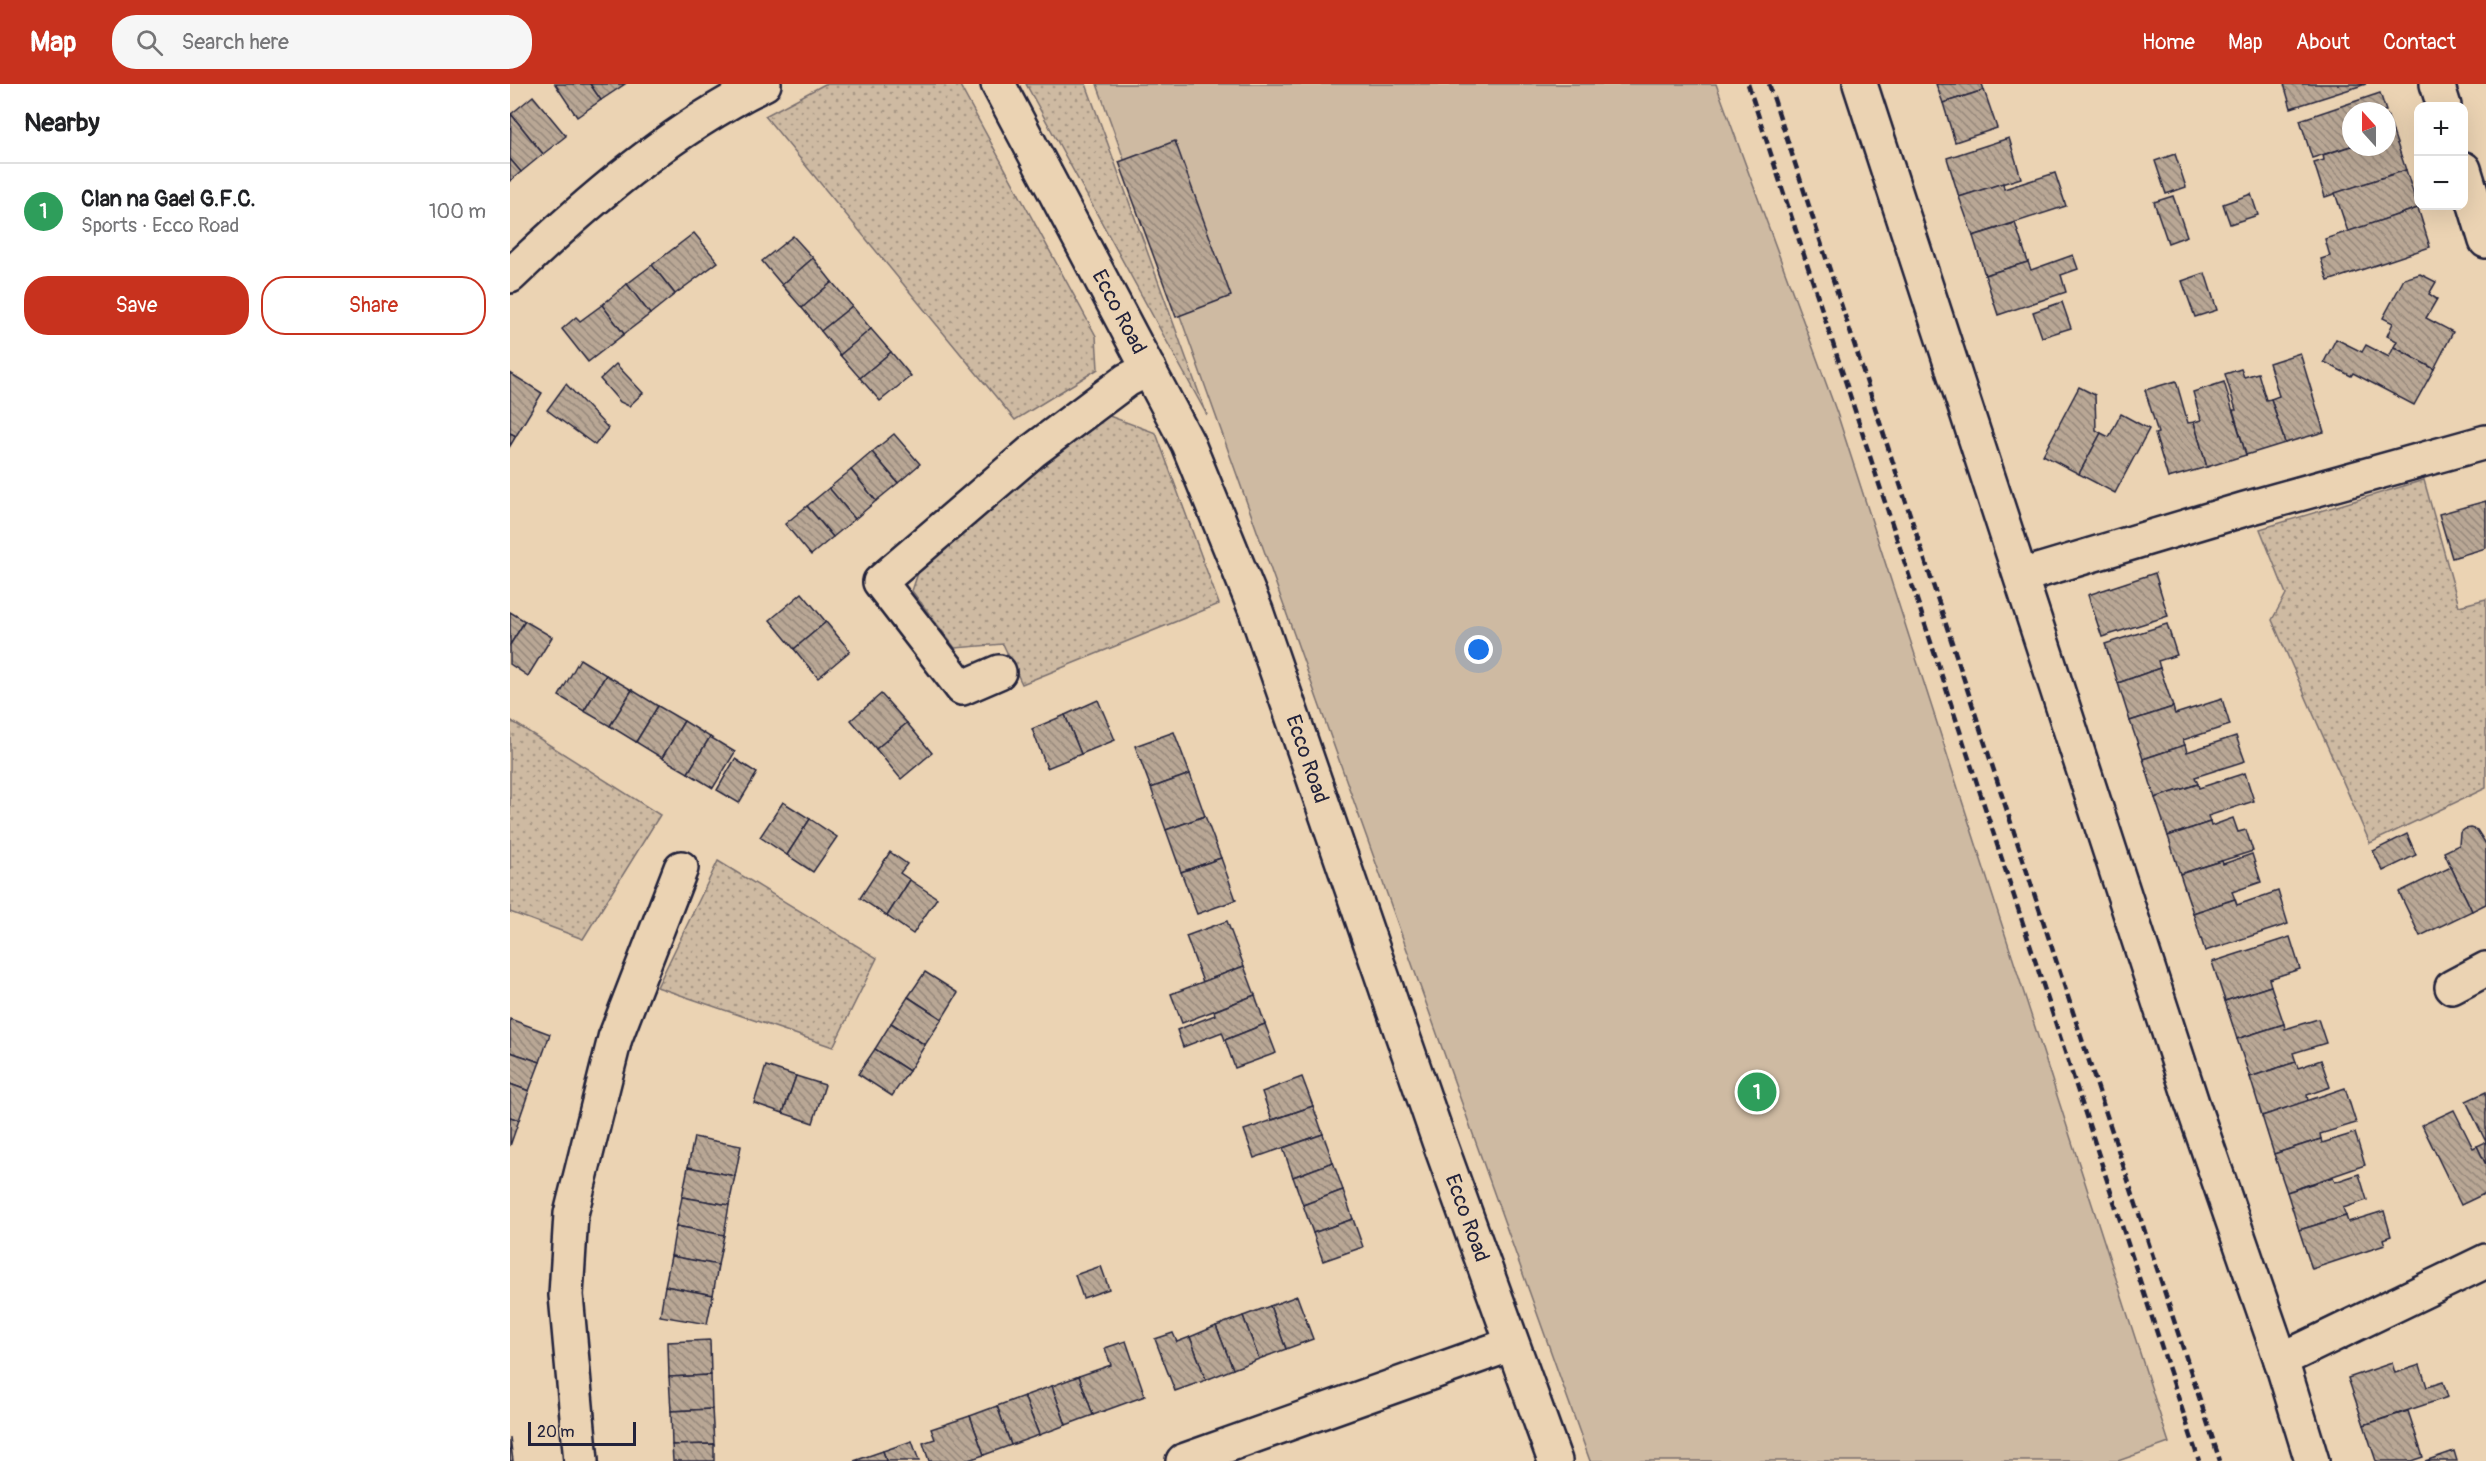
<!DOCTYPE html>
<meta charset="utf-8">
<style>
:root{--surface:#fff;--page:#f6f6f6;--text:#202124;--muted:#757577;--line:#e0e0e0;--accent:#c8321e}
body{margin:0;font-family:Pangolin,sans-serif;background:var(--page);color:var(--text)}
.controls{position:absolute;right:18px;top:18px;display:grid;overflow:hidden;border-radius:12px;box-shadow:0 6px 24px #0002}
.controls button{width:54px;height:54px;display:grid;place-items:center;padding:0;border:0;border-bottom:2px solid var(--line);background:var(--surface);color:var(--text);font:30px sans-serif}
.compass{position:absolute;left:1832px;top:18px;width:54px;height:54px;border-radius:50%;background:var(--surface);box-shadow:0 6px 24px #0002;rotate:339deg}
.scale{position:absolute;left:18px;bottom:15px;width:108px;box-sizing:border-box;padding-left:6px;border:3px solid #22223b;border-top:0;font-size:16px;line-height:21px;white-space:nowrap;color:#22223b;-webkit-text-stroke:4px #ebd3b3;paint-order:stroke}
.you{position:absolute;left:969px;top:566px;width:21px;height:21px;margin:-15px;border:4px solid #fff;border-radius:50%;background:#1a73e8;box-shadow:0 0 0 9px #1a73e833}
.badge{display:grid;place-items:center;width:39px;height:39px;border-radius:50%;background:var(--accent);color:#fff;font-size:20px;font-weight:700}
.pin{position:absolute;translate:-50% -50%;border:3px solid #fff;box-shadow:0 2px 6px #0006}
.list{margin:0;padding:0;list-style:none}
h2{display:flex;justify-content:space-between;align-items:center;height:78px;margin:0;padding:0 24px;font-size:26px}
h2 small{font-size:20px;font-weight:400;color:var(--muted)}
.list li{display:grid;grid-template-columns:39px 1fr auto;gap:18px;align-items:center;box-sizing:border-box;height:96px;padding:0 24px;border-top:2px solid var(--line)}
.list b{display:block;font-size:22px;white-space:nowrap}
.list p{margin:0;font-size:20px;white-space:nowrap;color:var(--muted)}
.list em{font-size:20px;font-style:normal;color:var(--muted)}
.actions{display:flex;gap:12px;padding:18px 24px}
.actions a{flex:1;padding:14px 0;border:2px solid var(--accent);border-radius:24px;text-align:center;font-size:21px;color:var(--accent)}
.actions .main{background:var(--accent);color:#fff}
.icon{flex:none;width:33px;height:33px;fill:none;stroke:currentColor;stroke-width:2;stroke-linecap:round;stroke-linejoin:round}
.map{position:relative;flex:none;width:1976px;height:1377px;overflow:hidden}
header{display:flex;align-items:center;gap:36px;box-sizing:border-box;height:84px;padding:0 30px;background:var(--accent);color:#fff}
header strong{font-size:28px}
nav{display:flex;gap:33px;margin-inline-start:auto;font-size:21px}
.search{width:420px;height:54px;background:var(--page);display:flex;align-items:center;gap:15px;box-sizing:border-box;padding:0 21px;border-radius:24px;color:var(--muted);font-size:22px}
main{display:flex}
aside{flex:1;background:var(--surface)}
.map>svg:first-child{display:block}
.grass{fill:url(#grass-dots);stroke:#786e6e;stroke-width:1.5}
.garden{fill:#cebaa2;stroke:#786e6e;stroke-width:1.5}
.building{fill:url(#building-back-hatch);stroke:#22223b;stroke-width:1.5}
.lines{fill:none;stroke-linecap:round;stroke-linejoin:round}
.minor-casing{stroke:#22223b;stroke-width:38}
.tertiary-casing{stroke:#22223b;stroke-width:38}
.minor{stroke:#ebd3b3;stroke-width:33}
.tertiary{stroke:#ebd3b3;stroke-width:33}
.rail{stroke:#22223b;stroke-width:4.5;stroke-dasharray:9 4.5;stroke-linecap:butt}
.labels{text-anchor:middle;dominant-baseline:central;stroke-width:4.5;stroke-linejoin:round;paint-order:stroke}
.street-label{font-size:21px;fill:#22223b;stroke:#ebd3b3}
</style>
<header>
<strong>Map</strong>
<div class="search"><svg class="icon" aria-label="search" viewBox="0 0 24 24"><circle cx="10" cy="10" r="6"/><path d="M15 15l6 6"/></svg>Search here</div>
<nav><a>Home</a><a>Map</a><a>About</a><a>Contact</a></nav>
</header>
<main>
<aside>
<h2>Nearby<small></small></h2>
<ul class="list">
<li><span class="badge" style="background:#2e9e5b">1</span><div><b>Clan na Gael G.F.C.</b><p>Sports · Ecco Road</p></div><em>100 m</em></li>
</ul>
<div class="actions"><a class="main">Save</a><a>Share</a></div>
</aside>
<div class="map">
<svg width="1976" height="1377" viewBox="0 0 1976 1377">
<defs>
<pattern id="grass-dots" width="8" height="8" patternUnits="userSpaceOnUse" patternTransform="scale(1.5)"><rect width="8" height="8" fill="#cebaa2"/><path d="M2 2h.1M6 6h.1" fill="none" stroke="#a79785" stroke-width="1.8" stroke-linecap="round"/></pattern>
<pattern id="building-back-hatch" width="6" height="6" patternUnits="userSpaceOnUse" patternTransform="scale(1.5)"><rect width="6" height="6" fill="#b9a795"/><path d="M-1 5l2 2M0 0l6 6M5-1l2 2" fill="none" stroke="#96887b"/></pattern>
</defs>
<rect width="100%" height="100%" fill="#ebd3b3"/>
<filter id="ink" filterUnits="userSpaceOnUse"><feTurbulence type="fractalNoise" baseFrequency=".0167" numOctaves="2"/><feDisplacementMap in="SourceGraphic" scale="12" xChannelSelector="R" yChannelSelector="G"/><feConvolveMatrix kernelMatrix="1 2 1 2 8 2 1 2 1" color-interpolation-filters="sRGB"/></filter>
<g filter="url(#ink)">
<g class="grass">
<polygon points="315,0 449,0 586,252 588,285 505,336 255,32"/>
<polygon points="516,0 576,0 697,331"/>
<polygon points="591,329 646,349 709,520 512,600 493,560 445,564 402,507 408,489"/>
<polygon points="1914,396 1949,522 1976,515 1976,704 1860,759 1762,536 1776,510 1750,445"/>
<polygon points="0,636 150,731 73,855 0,828"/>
<polygon points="208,777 367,874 323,963 147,903"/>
</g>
<polygon class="garden" points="587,0 1206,0 1327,329 1659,1359 1608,1377 1080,1377"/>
<g class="building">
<polygon points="45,0 80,0 91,16 67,33"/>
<polygon points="80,0 115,0 91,16"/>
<polygon points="1426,0 1472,0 1474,6 1433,19"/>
<polygon points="1774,0 1856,0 1781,24"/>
<polygon points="1474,6 1487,44 1445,58 1433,19"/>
<polygon points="1870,9 1876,27 1841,27 1841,62 1802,74 1790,36"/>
<polygon points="23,12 56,52 33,70 1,30"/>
<polygon points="1,30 33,70 11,88 0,75"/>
<polygon points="1877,30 1883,48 1877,50"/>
<polygon points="1883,48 1896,86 1815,113 1804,79 1814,76 1813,71 1841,62 1877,63 1877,50"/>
<polygon points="1499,54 1511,94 1449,113 1437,74"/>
<polygon points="665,57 721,212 666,233 609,78"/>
<polygon points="1665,70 1676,103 1656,110 1645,77"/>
<polygon points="0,75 11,88 0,97"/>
<polygon points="1896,86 1908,124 1838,148 1825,109"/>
<polygon points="1545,89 1556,122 1463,152 1449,113 1493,99 1494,105"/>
<polygon points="1741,110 1748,131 1720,140 1713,120"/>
<polygon points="1663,112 1677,152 1658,159 1644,118"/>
<polygon points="1908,124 1920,163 1818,197 1811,175 1820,172 1815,155"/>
<polygon points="1505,139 1518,178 1475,191 1463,152"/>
<polygon points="184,149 208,178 165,210 142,181"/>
<polygon points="283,152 303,174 272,201 252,177"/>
<polygon points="1563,171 1568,185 1551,191 1556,208 1488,231 1475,191 1518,178 1521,186"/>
<polygon points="303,174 322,198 292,224 272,201"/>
<polygon points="142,181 165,210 140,230 117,200"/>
<polygon points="1695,189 1707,226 1685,233 1672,197"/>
<polygon points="1910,190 1926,198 1919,210 1927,215 1916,234 1943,248 1924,285 1884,263 1887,257 1877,252 1883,239 1873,234 1894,195"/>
<polygon points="322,198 342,222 311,247 292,224"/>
<polygon points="117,200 140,230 114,250 92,221"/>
<polygon points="1552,218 1561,244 1532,253 1523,228"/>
<polygon points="92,221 114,250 78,278 52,245 66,233 70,237"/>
<polygon points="342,222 361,245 330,271 311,247"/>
<polygon points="361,245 381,268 350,294 330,271"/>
<polygon points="1826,255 1852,268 1856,261 1879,273 1884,263 1924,285 1904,321 1843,289 1841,292 1814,278"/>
<polygon points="381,268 401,292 370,317 350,294"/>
<polygon points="1790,269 1814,348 1775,359 1761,315 1769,312 1759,279"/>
<polygon points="106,280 133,309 119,322 110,318 90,295"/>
<polygon points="1731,285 1734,293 1748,289 1756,316 1761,315 1775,359 1736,371 1723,326 1726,326 1715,290"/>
<polygon points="0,289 32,309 6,352 0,349"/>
<polygon points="1666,297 1678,339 1684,338 1697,383 1658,394 1645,350 1648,349 1635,306"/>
<polygon points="1714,298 1736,371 1697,383 1684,338 1691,336 1683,308"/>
<polygon points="56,300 98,344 85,361 37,326"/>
<polygon points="1569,303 1585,311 1586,346 1591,349 1569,390 1533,371"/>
<polygon points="1611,330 1639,345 1605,409 1569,390 1591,349 1599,353"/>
<polygon points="0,349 6,352 0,362"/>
<polygon points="384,350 410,380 388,399 362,368"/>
<polygon points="362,368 388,399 366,417 341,386"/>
<polygon points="341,386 366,417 345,435 319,404"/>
<polygon points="319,404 345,435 323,453 297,422"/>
<polygon points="1976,417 1976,464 1942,474 1929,430"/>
<polygon points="297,422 323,453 301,471 275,440"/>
<polygon points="1645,489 1658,532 1592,553 1578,511"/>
<polygon points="292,509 316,538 284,565 260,536"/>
<polygon points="0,528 15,537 0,561"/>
<polygon points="15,537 42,553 18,592 0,580 0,561"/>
<polygon points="316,538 340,567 308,594 284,565"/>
<polygon points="1657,540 1667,571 1648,577 1650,584 1608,599 1595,560"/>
<polygon points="70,575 96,591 74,627 49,612"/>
<polygon points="1650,584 1663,623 1620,637 1608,599"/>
<polygon points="96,591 122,606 100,642 74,627"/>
<polygon points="122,606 148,622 126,658 100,642"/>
<polygon points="371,610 397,639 366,665 341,636"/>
<polygon points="1712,615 1720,641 1673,656 1675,661 1633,675 1620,637 1663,623 1665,630"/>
<polygon points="588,616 605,656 571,670 555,631"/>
<polygon points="148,622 174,637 152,674 126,658"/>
<polygon points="555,631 571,670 537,684 522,645"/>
<polygon points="174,637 200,653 178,689 152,674"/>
<polygon points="397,639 422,669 391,695 366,665"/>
<polygon points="664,648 680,690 641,704 625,662"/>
<polygon points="1726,652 1735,677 1685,693 1688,700 1645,714 1633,675 1675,661 1677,668"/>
<polygon points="200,653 225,668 203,704 178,689"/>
<polygon points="225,675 247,689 229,719 207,706"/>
<polygon points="1735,689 1744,717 1698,732 1700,738 1658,752 1645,714 1688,700 1689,704"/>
<polygon points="680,690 695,732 656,746 641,704"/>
<polygon points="273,718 300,735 277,771 250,753"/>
<polygon points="695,732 711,774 671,788 656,746"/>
<polygon points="1723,734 1728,748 1736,746 1743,767 1670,790 1658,752 1700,738 1701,742"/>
<polygon points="300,735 327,753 303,788 277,771"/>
<polygon points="1961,744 1967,746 1976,760 1976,820 1962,827 1934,768 1949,761 1950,749 1955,745"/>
<polygon points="1897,750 1906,771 1873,787 1863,767"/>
<polygon points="380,768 397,780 390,789 400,796 377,832 350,814"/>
<polygon points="1742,770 1751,798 1722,808 1725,815 1683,829 1670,790 1712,777 1713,780"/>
<polygon points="711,774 726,816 687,830 671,788"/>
<polygon points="1941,783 1962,827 1910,852 1889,808"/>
<polygon points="400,796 427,814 403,850 377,832"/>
<polygon points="1768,807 1778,840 1695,867 1683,829 1725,815 1727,821"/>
<polygon points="717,837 734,882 693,898 676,852"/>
<polygon points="1780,853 1790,885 1759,895 1761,902 1715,917 1702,878"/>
<polygon points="734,882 745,911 672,939 661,910"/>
<polygon points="415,888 448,909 432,935 398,913"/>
<polygon points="1761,902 1774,940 1727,955 1715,917"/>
<polygon points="745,911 755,940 715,956 712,948 673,963 667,946 705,931 704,927"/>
<polygon points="398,913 432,935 415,961 381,939"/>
<polygon points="0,935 40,950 30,978 0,968"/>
<polygon points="1808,935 1816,959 1783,969 1786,978 1740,993 1727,955 1774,940 1775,945"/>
<polygon points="381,939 415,961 399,987 365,965"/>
<polygon points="755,940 766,969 725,984 715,956"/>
<polygon points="365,965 399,987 382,1012 348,990"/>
<polygon points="0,968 30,978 19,1007 0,1000"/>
<polygon points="1811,976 1820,1003 1797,1011 1798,1017 1752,1032 1740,993 1786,978 1788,984"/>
<polygon points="256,982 286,992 273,1029 244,1019"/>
<polygon points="286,992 315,1001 303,1039 273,1029"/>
<polygon points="792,993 803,1022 762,1036 752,1008"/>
<polygon points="0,1000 19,1007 9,1036 0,1033"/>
<polygon points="1835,1004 1846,1039 1810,1050 1811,1055 1764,1070 1752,1032"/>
<polygon points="1976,1008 1976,1081 1967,1062 1976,1058 1956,1017"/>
<polygon points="803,1022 813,1050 744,1074 734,1046"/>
<polygon points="1944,1026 1963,1064 1967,1062 1976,1081 1976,1109 1951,1121 1912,1041"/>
<polygon points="0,1033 9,1036 0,1062"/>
<polygon points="1845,1049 1855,1081 1777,1108 1764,1070 1811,1055 1812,1059"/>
<polygon points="813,1050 823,1078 783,1093 773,1064"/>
<polygon points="184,1053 231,1062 225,1092 178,1083"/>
<polygon points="823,1078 833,1106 793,1121 783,1093"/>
<polygon points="178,1083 225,1092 219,1121 172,1113"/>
<polygon points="1849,1090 1857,1116 1833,1124 1836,1132 1789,1146 1777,1108 1823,1093 1825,1098"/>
<polygon points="833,1106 843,1135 803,1149 793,1121"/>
<polygon points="172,1113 219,1121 214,1151 166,1142"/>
<polygon points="1874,1127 1881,1152 1873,1155 1875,1161 1802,1185 1789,1146 1836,1132 1838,1138"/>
<polygon points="843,1135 853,1163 813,1177 803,1149"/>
<polygon points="166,1142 214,1151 208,1181 161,1172"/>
<polygon points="161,1172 208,1181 203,1211 155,1202"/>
<polygon points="591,1182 599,1205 573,1214 565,1191"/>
<polygon points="155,1202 203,1211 197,1240 150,1232"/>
<polygon points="787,1212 803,1255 776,1265 760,1222"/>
<polygon points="760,1222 776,1265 749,1275 733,1232"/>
<polygon points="733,1232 749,1275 723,1285 706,1242"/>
<polygon points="706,1242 723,1285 696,1296 680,1253"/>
<polygon points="663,1249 667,1258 680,1253 696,1296 665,1307 645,1255"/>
<polygon points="200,1256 201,1291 159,1293 158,1258"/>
<polygon points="616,1257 635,1312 583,1331 569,1292 601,1281 595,1264"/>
<polygon points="1882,1279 1885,1289 1910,1281 1917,1303 1933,1298 1938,1313 1854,1341 1838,1294"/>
<polygon points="201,1291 202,1325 161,1327 159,1293"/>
<polygon points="569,1292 583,1331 556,1341 542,1302"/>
<polygon points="542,1302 556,1341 529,1351 514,1312"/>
<polygon points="514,1312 529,1351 501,1361 487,1322"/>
<polygon points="487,1322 501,1361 474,1371 460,1332"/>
<polygon points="202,1325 204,1360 162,1361 161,1327"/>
<polygon points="1898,1327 1913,1373 1901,1377 1866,1377 1854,1341"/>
<polygon points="460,1332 474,1371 455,1377 419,1377 413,1359 425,1355 421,1345"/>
<polygon points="0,1353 3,1377 0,1377"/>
<polygon points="402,1357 409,1377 376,1377 373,1367"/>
<polygon points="204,1360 204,1377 163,1377 162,1361"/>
<polygon points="373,1367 376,1377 344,1377"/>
<polygon points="1944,1367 1947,1377 1915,1377"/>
</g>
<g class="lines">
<g class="minor-casing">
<g id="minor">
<polyline points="1350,0 1682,1019 1771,1276 1802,1377"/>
<polyline points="1927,0 1934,22"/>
<polyline points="1954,85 1976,157"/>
<path d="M 0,192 C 74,121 161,45 254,0"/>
<polyline points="1511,492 1735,425 1976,358"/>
<polyline points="489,588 452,604 370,498 524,366 617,296 639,285"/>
<polyline points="1942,903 1976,885"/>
<polyline points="1771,1276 1976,1177"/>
<polyline points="71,1377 56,1211 61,1130 105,954 171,784"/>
<polyline points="673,1377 1002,1260"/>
</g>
</g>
<g class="tertiary-casing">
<polyline id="tertiary" points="488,0 678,360 746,527 929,1057 1045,1377"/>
</g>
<use href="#minor" class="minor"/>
<use href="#tertiary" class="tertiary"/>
<g class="rail">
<polyline points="1238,0 1689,1377"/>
<polyline points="1259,0 1710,1377"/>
</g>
</g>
</g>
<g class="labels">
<g class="street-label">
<text transform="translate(609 228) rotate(62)">Ecco Road</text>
<text transform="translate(797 675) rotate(71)">Ecco Road</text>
<text transform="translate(957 1134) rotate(70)">Ecco Road</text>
</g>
</g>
</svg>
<div class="controls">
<button>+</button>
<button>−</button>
</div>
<svg class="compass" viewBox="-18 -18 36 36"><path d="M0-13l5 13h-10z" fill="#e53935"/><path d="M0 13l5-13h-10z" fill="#757577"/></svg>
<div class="scale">20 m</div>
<div class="you"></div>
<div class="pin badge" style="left:1247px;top:1008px;background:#2e9e5b">1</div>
</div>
</main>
